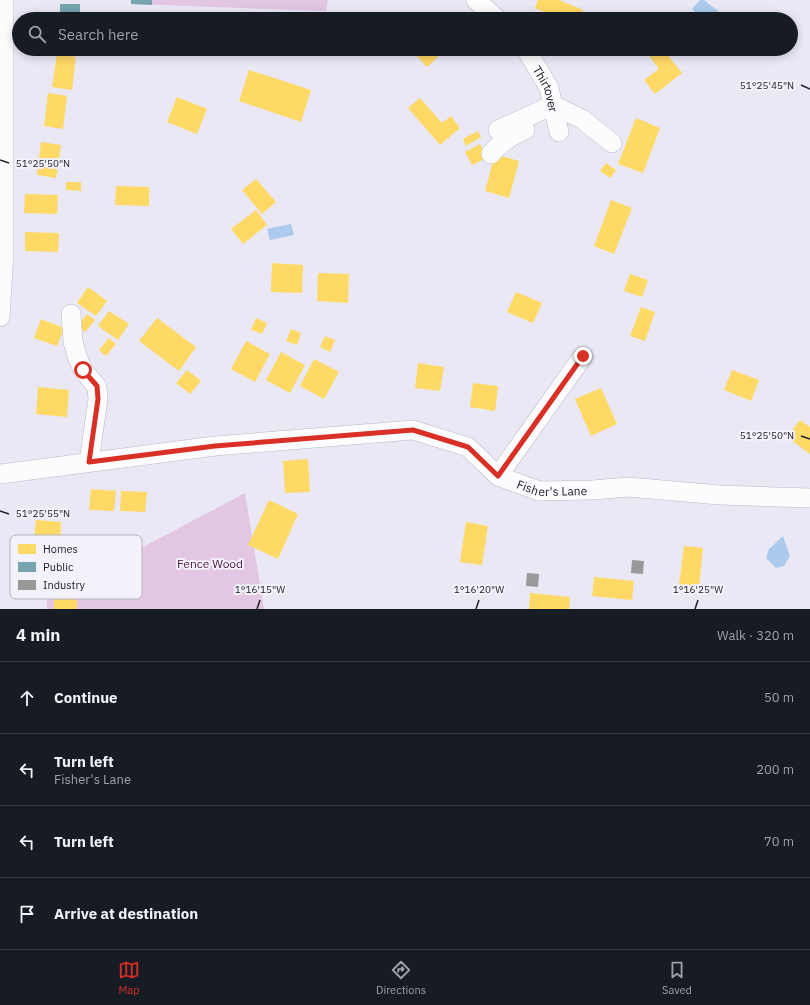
<!DOCTYPE html>
<meta charset="utf-8">
<style>
:root{--surface:#171b24;--page:#20242c;--text:#f1f3f6;--muted:#9ea1a6;--line:#363941;--accent:#d93025}
body{margin:0;font-family:"IBM Plex Sans",sans-serif;background:var(--page);color:var(--text)}
.stop{position:absolute;width:12px;height:12px;margin:-9px;border:3px solid #d93025;border-radius:50%;background:#fff}
.stop.end{background:#d93025;border-color:#fff;box-shadow:0 1px 4px #0008}
.list{margin:0;padding:0;list-style:none}
h2{display:flex;justify-content:space-between;align-items:center;height:52px;margin:0;padding:0 16px;font-size:17px}
h2 small{font-size:13px;font-weight:400;color:var(--muted)}
.list li{display:grid;grid-template-columns:26px 1fr auto;gap:12px;align-items:center;box-sizing:border-box;height:72px;padding:0 16px;border-top:1px solid var(--line)}
.list b{display:block;font-size:15px;white-space:nowrap}
.list p{margin:0;font-size:13px;white-space:nowrap;color:var(--muted)}
.list em{font-size:13px;font-style:normal;color:var(--muted)}
.icon{flex:none;width:22px;height:22px;fill:none;stroke:currentColor;stroke-width:2;stroke-linecap:round;stroke-linejoin:round}
.map{position:relative;flex:none;width:810px;height:609px;overflow:hidden}
.search{position:absolute;background:var(--surface);box-shadow:0 2px 10px #0003;left:12px;right:12px;top:12px;height:44px;display:flex;align-items:center;gap:10px;box-sizing:border-box;padding:0 14px;border-radius:22px;color:var(--muted);font-size:15px}
.sheet{height:340px;background:var(--surface)}
nav{display:flex;justify-content:space-around;align-items:center;box-sizing:border-box;height:56px;border-top:1px solid var(--line);background:var(--surface);font-size:11px;color:var(--muted)}
nav a{display:grid;justify-items:center;gap:2px}
nav .on{color:var(--accent)}
.map>svg:first-child{display:block}
.green{fill:#e2c6e2}
.water{fill:#accaed}
.homes{fill:#ffd966}
.public{fill:#76a5af}
.industry{fill:#999}
.lines{fill:none;stroke-linecap:round;stroke-linejoin:round}
.minor-casing{stroke:#bbb9c3;stroke-width:20}
.minor{stroke:#fcfcfe;stroke-width:19}
.route{stroke:#d93025;stroke-width:5}
.ticks{fill:none;stroke:#212028;stroke-width:1.5}
.labels{text-anchor:middle;dominant-baseline:central;stroke-width:4;stroke-linejoin:round;paint-order:stroke}
.street-label{font-size:12px;fill:#212028;stroke:#f3f2fb}
.park-label{font-size:12px;fill:#511649;stroke:#f3f2fb}
.key{fill:#f3f2fb;stroke:#b4b3bc;stroke-width:1}
.key-label{font-size:11px;fill:#212028}
.ticks-label{font-size:10px;text-anchor:middle;fill:#212028;stroke:#f3f2fb;stroke-width:4;stroke-linejoin:round;paint-order:stroke}
</style>
<div class="map">
<svg width="810" height="609" viewBox="0 0 810 609">
<rect width="100%" height="100%" fill="#eae8f5"/>
<g class="green">
<polygon points="131,0 328,0 326,11 131,4"/>
<polygon points="245,493 264,609 47,609 47,598"/>
</g>
<g class="water">
<polygon points="700,0 704,0 719,12 713,19 703,19 692,9"/>
<polygon points="291,224 294,235 270,240 267,229"/>
<polygon points="783,536 790,556 784,566 776,568 766,558 769,549"/>
</g>
<g class="homes">
<polygon points="538,0 559,0 583,10 579,19 561,19 535,8"/>
<polygon points="410,49 446,49 427,67"/>
<polygon points="652,49 663,49 682,73 655,94 644,80 659,69 647,53"/>
<polygon points="57,54 76,57 72,90 52,87"/>
<polygon points="249,70 311,90 301,122 239,101"/>
<polygon points="48,93 67,96 63,129 44,126"/>
<polygon points="177,97 207,109 197,134 167,122"/>
<polygon points="420,98 442,123 451,116 460,128 440,145 408,108"/>
<polygon points="636,118 660,128 643,173 618,164"/>
<polygon points="478,131 481,137 466,146 463,139"/>
<polygon points="41,142 61,145 56,178 37,175"/>
<polygon points="480,144 487,158 472,165 465,152"/>
<polygon points="495,154 519,161 509,198 485,191"/>
<polygon points="606,163 616,170 610,178 600,171"/>
<polygon points="256,179 276,202 262,214 242,190"/>
<polygon points="66,182 81,182 81,191 66,190"/>
<polygon points="116,186 149,187 149,206 115,205"/>
<polygon points="25,194 58,195 57,214 24,213"/>
<polygon points="611,200 632,208 614,254 594,246"/>
<polygon points="256,210 267,225 243,244 231,229"/>
<polygon points="25,232 59,233 58,252 25,251"/>
<polygon points="272,263 303,265 302,293 271,292"/>
<polygon points="318,273 349,274 348,303 317,301"/>
<polygon points="630,274 648,280 642,297 624,291"/>
<polygon points="88,287 107,301 96,316 77,303"/>
<polygon points="516,292 542,303 533,323 507,312"/>
<polygon points="641,307 655,312 645,341 630,336"/>
<polygon points="109,311 129,324 118,340 98,326"/>
<polygon points="87,314 95,320 85,332 78,326"/>
<polygon points="157,318 196,347 179,371 139,341"/>
<polygon points="256,318 267,323 262,334 251,330"/>
<polygon points="41,319 64,328 57,346 34,338"/>
<polygon points="291,329 301,333 297,345 286,341"/>
<polygon points="325,336 335,340 330,352 320,347"/>
<polygon points="109,338 116,344 106,356 99,350"/>
<polygon points="246,341 270,354 255,382 231,369"/>
<polygon points="281,352 305,365 290,393 266,380"/>
<polygon points="314,359 339,372 324,399 300,386"/>
<polygon points="418,363 444,367 440,391 415,388"/>
<polygon points="187,370 201,381 190,394 176,383"/>
<polygon points="732,370 759,380 751,401 724,390"/>
<polygon points="473,383 498,386 495,411 470,407"/>
<polygon points="38,387 69,390 67,417 36,414"/>
<polygon points="601,388 617,424 591,436 575,399"/>
<polygon points="800,420 810,427 810,454 787,437"/>
<polygon points="308,459 310,492 285,493 283,461"/>
<polygon points="91,489 116,491 114,511 89,510"/>
<polygon points="121,491 147,492 145,512 120,511"/>
<polygon points="269,500 298,514 278,559 248,545"/>
<polygon points="36,520 61,522 60,542 34,541"/>
<polygon points="466,522 488,526 482,565 460,562"/>
<polygon points="684,546 703,548 699,587 679,585"/>
<polygon points="54,557 69,557 69,593 77,593 77,609 54,609"/>
<polygon points="594,577 634,581 632,600 592,596"/>
<polygon points="530,593 570,597 569,609 529,609"/>
</g>
<g class="public">
<polygon points="131,0 152,0 152,5 131,4"/>
<polygon points="60,4 80,4 80,19 21,19 21,15 60,16"/>
</g>
<g class="industry">
<polygon points="632,560 644,561 643,574 631,573"/>
<polygon points="527,573 539,574 538,587 526,586"/>
</g>
<g class="lines">
<g class="minor-casing">
<g id="minor">
<polyline points="476,0 497,19"/>
<path id="s1" d="M 526,49 L 549,88 L 559,132"/>
<polyline points="498,130 553,105 582,119 612,143"/>
<path d="M 491,154 C 502,141 510,137 525,130"/>
<polyline points="71,314 73,342 77,356 83,370 97,387 98,399 89,462"/>
<polyline points="0,317 4,252 4,0"/>
<path id="s2" d="M 0,474 L 215,446 L 413,430 L 468,447 L 498,476 L 539,491 L 593,490 L 628,487 L 720,495 L 810,498"/>
<polyline points="498,476 583,356"/>
</g>
</g>
<use href="#minor" class="minor"/>
</g>
<g class="lines">
<polyline class="route" points="83,370 97,386 98,399 89,462 215,446 413,430 468,447 498,476 583,356"/>
</g>
<path class="ticks" d="M 801,85 L 810,89M 0,160 L 9,163M 801,436 L 810,439M 0,511 L 9,514M 257,609 L 260,600M 476,609 L 479,600M 695,609 L 698,600"/>
<g class="labels">
<g class="street-label">
<text stroke="none"><textPath href="#s1" startOffset="45">Thirtover</textPath></text>
<text stroke="none"><textPath href="#s2" startOffset="571">Fisher's Lane</textPath></text>
</g>
<g class="park-label">
<text x="210" y="563">Fence Wood</text>
</g>
</g>
<rect x="10" y="535" width="132" height="64" rx="6" class="key"/>
<rect x="18" y="544" width="18" height="10" fill="#ffd966"/>
<rect x="18" y="562" width="18" height="10" fill="#76a5af"/>
<rect x="18" y="580" width="18" height="10" fill="#999"/>
<g class="key-label">
<text x="43" y="553">Homes</text>
<text x="43" y="571">Public</text>
<text x="43" y="589">Industry</text>
</g>
<g class="ticks-label">
<text x="767" y="89">51°25'45"N</text>
<text x="43" y="167">51°25'50"N</text>
<text x="767" y="439">51°25'50"N</text>
<text x="43" y="517">51°25'55"N</text>
<text x="260" y="593">1°16'15"W</text>
<text x="479" y="593">1°16'20"W</text>
<text x="698" y="593">1°16'25"W</text>
</g>
</svg>
<div class="stop" style="left:83px;top:370px"></div>
<div class="stop end" style="left:583px;top:356px"></div>
<div class="search"><svg class="icon" aria-label="search" viewBox="0 0 24 24"><circle cx="10" cy="10" r="6"/><path d="M15 15l6 6"/></svg>Search here</div>
</div>
<section class="sheet">
<h2>4 min<small>Walk · 320 m</small></h2>
<ul class="list">
<li><svg class="icon" aria-label="ahead" viewBox="0 0 24 24"><path d="M12 20V5M6 11l6-6 6 6"/></svg><div><b>Continue</b></div><em>50 m</em></li>
<li><svg class="icon" aria-label="left" viewBox="0 0 24 24"><path d="M17 20v-9H6M10 6l-5 5 5 5"/></svg><div><b>Turn left</b><p>Fisher's Lane</p></div><em>200 m</em></li>
<li><svg class="icon" aria-label="left" viewBox="0 0 24 24"><path d="M17 20v-9H6M10 6l-5 5 5 5"/></svg><div><b>Turn left</b></div><em>70 m</em></li>
<li><svg class="icon" aria-label="arrive" viewBox="0 0 24 24"><path d="M6 21V4h12l-3 4 3 4H6"/></svg><div><b>Arrive at destination</b></div></li>
</ul>
</section>
<nav>
<a class="on"><svg class="icon" aria-label="map" viewBox="0 0 24 24"><path d="M3 6l6-2 6 2 6-2v14l-6 2-6-2-6 2zM9 4v14M15 6v14"/></svg>Map</a>
<a><svg class="icon" aria-label="directions" viewBox="0 0 24 24"><path d="M12 3l9 9-9 9-9-9zM9 14v-3h6M13 9l2 2-2 2"/></svg>Directions</a>
<a><svg class="icon" aria-label="saved" viewBox="0 0 24 24"><path d="M7 4h10v16l-5-4-5 4z"/></svg>Saved</a>
</nav>
